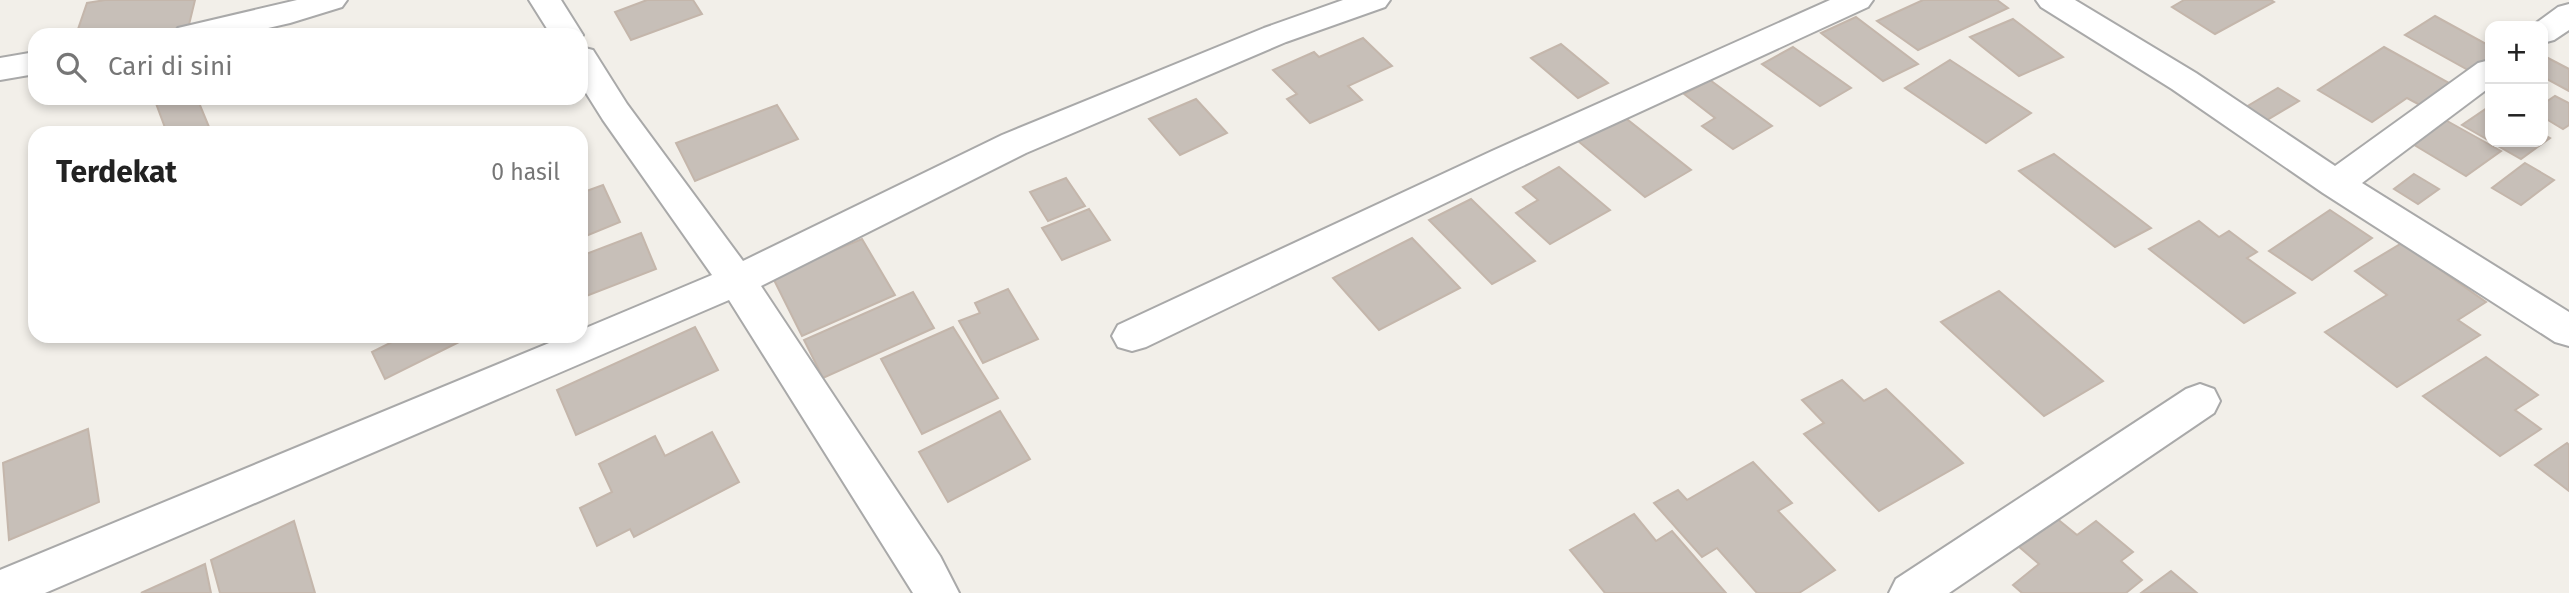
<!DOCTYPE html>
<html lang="id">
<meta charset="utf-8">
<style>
:root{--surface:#fff;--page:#f2f2f2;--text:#222;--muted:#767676;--line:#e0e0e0}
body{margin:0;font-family:"Fira Sans",sans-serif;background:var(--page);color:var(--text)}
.controls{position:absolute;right:21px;top:21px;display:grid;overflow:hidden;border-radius:14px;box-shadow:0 4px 10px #0003}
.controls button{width:63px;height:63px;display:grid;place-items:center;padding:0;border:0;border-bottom:2px solid var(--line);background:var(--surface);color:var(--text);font:35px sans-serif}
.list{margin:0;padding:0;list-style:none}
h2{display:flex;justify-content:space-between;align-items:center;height:91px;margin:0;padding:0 28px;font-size:30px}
h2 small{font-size:23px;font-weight:400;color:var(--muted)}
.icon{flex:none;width:38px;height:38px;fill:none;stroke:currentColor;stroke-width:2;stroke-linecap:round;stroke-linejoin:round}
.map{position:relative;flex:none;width:2569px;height:593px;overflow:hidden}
.search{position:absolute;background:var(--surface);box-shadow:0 4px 10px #0003;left:28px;top:28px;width:560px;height:77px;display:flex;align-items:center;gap:18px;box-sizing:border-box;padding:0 24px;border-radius:21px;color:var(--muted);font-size:26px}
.panel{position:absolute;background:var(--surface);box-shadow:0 4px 10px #0003;left:28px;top:126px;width:560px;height:217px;border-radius:21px}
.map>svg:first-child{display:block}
.building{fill:#c7bfb8;stroke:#c4b6ab;stroke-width:2}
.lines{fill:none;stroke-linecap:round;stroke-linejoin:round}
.street-casing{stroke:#a9a9a9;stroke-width:4}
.street{fill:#fff;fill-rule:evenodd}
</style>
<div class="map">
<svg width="2569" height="593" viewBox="0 0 2569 593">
<rect width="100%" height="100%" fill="#f2efe9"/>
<g class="building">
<polygon points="105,0 195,0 188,29 159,35 76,35 87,3"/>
<polygon points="647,0 693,0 702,14 631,40 615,12"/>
<polygon points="1923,0 1997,0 2008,8 1918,50 1877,21"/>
<polygon points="2184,0 2271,0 2274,2 2215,34 2172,7"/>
<polygon points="2435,16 2490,46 2490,57 2470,71 2405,35"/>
<polygon points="1856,17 1918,64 1883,81 1821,33"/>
<polygon points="2013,19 2063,57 2019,76 1970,37"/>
<polygon points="1363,38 1392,66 1348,86 1362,100 1310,123 1287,99 1297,94 1273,70 1314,52 1319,57"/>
<polygon points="1561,44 1608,83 1578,98 1531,58"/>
<polygon points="1793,47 1851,88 1820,106 1762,64"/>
<polygon points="2384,47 2451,84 2420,105 2407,98 2372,122 2318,90"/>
<polygon points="2548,58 2569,69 2569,91 2543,77 2543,62"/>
<polygon points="1950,60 2031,113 1986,143 1905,88"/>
<polygon points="1710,80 1772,126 1733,149 1702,126 1715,118 1684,94"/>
<polygon points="2278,88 2299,101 2267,120 2246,107"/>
<polygon points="2555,96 2569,103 2569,125 2563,129 2543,117 2543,104"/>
<polygon points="154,98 197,98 209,127 192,133 167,133"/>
<polygon points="1196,99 1227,133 1180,155 1149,119"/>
<polygon points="777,105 798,139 695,181 676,143"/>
<polygon points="2490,106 2490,141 2462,125"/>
<polygon points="1623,116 1691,170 1645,197 1578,141"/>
<polygon points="2440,117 2501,151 2466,176 2406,140"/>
<polygon points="2543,134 2550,138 2521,159 2491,142 2543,142"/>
<polygon points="2054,154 2151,228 2115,247 2019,171"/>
<polygon points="2525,163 2554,180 2521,205 2492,188"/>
<polygon points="1559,167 1610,210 1550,244 1516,213 1538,200 1523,187"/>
<polygon points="2414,174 2439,189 2418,204 2394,189"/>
<polygon points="1066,178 1085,206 1048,221 1030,192"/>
<polygon points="603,185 620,222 581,238 581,193"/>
<polygon points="1471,199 1535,261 1492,284 1429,220"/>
<polygon points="1089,209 1110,240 1062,260 1042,228"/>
<polygon points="2330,210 2372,238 2312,280 2269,251"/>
<polygon points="2199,221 2219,237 2229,231 2257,252 2247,258 2295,293 2244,323 2149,249"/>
<polygon points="641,233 656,269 581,298 581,256"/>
<polygon points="1412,238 1460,288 1379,330 1333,278"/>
<polygon points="862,239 895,295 802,336 772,276"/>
<polygon points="2402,243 2486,302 2458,320 2480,335 2397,387 2325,332 2387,295 2355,271"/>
<polygon points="1008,289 1038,339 983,363 959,321 980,313 975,303"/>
<polygon points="1999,291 2103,381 2044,416 1941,322"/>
<polygon points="913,292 934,328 823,378 804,340"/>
<polygon points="695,327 718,370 576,435 557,390"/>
<polygon points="953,327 998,398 922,434 881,359"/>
<polygon points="404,336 471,336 385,379 372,352"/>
<polygon points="2486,357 2538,395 2515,410 2541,429 2500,456 2423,396"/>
<polygon points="1842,380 1864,401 1886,389 1963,463 1879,511 1804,434 1824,423 1802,400"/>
<polygon points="1000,411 1030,459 948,502 919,452"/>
<polygon points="88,429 99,502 9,540 3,463"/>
<polygon points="712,432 739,482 634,537 630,529 597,546 580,508 612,492 599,464 655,436 665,456"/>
<polygon points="2567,443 2569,445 2569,491 2535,465"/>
<polygon points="1753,462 1792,503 1778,511 1835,570 1799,593 1757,593 1717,548 1702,557 1654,503 1678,490 1687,500"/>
<polygon points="1634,514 1656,541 1672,531 1726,593 1605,593 1570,550"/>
<polygon points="2055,517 2077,535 2096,521 2133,552 2121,561 2142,580 2126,593 2022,593 2013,585 2039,564 2017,545"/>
<polygon points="294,521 315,593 220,593 211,560"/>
<polygon points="205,564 211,593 141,593"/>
<polygon points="2171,571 2197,593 2141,593"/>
</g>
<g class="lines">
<g class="street-casing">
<g id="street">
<polygon points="297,0 347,0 342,7 290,23 238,35 173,35 178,28"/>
<polygon points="529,0 561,0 583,35 581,38 581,35 551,35"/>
<polygon points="1343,0 1390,0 1385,7 1286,42 1026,153 761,286 940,556 959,593 913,593 729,300 45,593 0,593 0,570 566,336 581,336 581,330 712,275 603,120 581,85 581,47 593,50 627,104 743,261 1002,135 1264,28"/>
<polygon points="1830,0 1873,0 1868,7 1516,169 1146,347 1132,351 1118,347 1112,336 1118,325 1492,151"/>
<polygon points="2036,0 2075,0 2196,73 2335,166 2478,63 2490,60 2490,87 2362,183 2569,312 2569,346 2555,342 2323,193 2172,89 2041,7"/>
<polygon points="2569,4 2569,30 2554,40 2543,43 2543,26 2532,26 2558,7"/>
<polygon points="35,52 35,74 0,80 0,58"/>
<polygon points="2200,384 2214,389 2220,401 2214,413 1949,593 1889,593 1896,579 2186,389"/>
</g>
</g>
<use href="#street" class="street"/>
</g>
</svg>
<div class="controls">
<button>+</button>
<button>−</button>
</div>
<div class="search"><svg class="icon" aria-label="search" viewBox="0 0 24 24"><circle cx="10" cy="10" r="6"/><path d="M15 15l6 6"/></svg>Cari di sini</div>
<section class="panel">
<h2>Terdekat<small>0 hasil</small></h2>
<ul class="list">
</ul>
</section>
</div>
